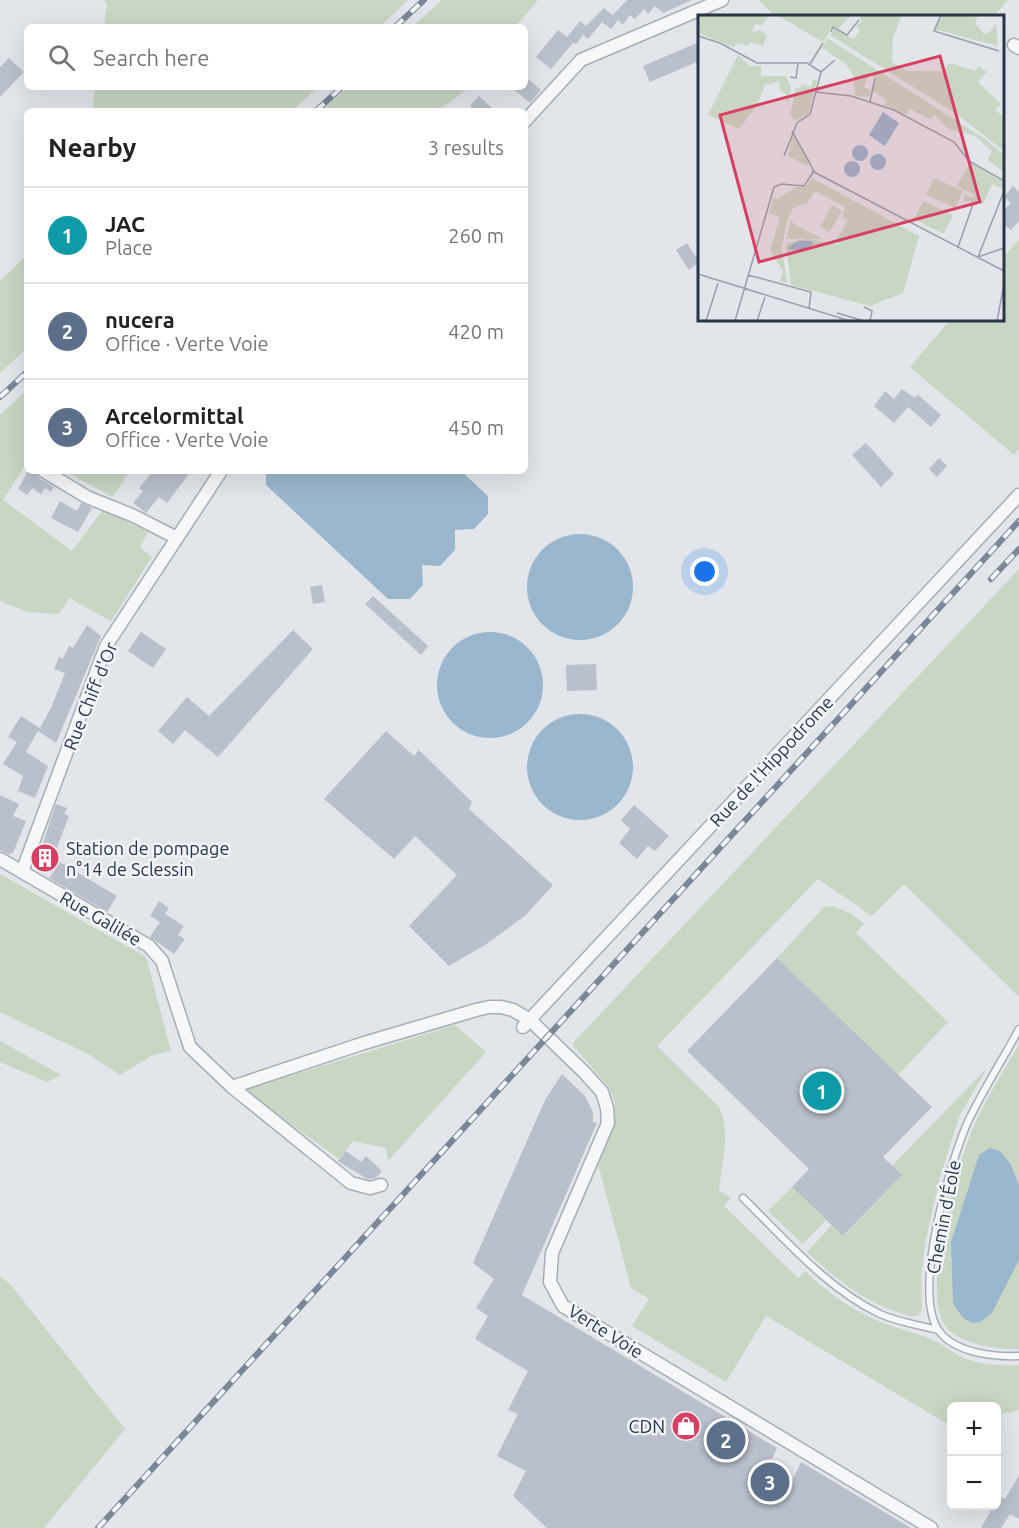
<!DOCTYPE html>
<meta charset="utf-8">
<style>
:root{--surface:#fff;--page:#f6f6f6;--text:#222;--muted:#767676;--line:#e0e0e0;--accent:#2563eb}
body{margin:0;font-family:Ubuntu,sans-serif;background:var(--page);color:var(--text)}
.controls{position:absolute;right:18px;bottom:18px;display:grid;overflow:hidden;border-radius:9px;box-shadow:0 6px 24px #0002}
.controls button{width:54px;height:54px;display:grid;place-items:center;padding:0;border:0;border-bottom:2px solid var(--line);background:var(--surface);color:var(--text);font:30px sans-serif}
.you{position:absolute;left:705px;top:572px;width:21px;height:21px;margin:-15px;border:4px solid #fff;border-radius:50%;background:#1a73e8;box-shadow:0 0 0 9px #1a73e833}
.badge{display:grid;place-items:center;width:39px;height:39px;border-radius:50%;background:var(--accent);color:#fff;font-size:20px;font-weight:700}
.pin{position:absolute;translate:-50% -50%;border:3px solid #fff;box-shadow:0 2px 6px #0006}
.list{margin:0;padding:0;list-style:none}
h2{display:flex;justify-content:space-between;align-items:center;height:78px;margin:0;padding:0 24px;font-size:26px}
h2 small{font-size:20px;font-weight:400;color:var(--muted)}
.list li{display:grid;grid-template-columns:39px 1fr auto;gap:18px;align-items:center;box-sizing:border-box;height:96px;padding:0 24px;border-top:2px solid var(--line)}
.list b{display:block;font-size:22px;white-space:nowrap}
.list p{margin:0;font-size:20px;white-space:nowrap;color:var(--muted)}
.list em{font-size:20px;font-style:normal;color:var(--muted)}
.icon{flex:none;width:33px;height:33px;fill:none;stroke:currentColor;stroke-width:2;stroke-linecap:round;stroke-linejoin:round}
.map{position:relative;flex:none;width:1019px;height:1528px;overflow:hidden}
.search{position:absolute;background:var(--surface);box-shadow:0 6px 24px #0002;left:24px;top:24px;width:504px;height:66px;display:flex;align-items:center;gap:15px;box-sizing:border-box;padding:0 21px;border-radius:9px;color:var(--muted);font-size:22px}
.panel{position:absolute;background:var(--surface);box-shadow:0 6px 24px #0002;left:24px;top:108px;width:504px;height:366px;border-radius:9px}
.map>svg:first-child{display:block}
.green{fill:#c9d6c3}
.water{fill:#9bb7ce}
.building{fill:#b9c0ca}
.lines{fill:none;stroke-linecap:round;stroke-linejoin:round}
.service-casing{stroke:#a7adb6;stroke-width:9}
.minor-casing{stroke:#a7adb6;stroke-width:15}
.service{stroke:#f5f7f9;stroke-width:6}
.minor{stroke:#f5f7f9;stroke-width:12}
.rail-casing{stroke:#7a8796;stroke-width:6}
.rail{stroke:#f2f5f8;stroke-width:4;stroke-dasharray:11;stroke-linecap:butt}
.labels{text-anchor:middle;dominant-baseline:central;stroke-width:5;stroke-linejoin:round;paint-order:stroke}
.street-label{font-size:18px;fill:#293545;stroke:#f2f5f8}
.poi-label{font-size:18px;fill:#293545;stroke:#f2f5f8;text-anchor:start}
.inset-road{fill:none;stroke:#989fa9;stroke-width:1.5}
.view{fill:#d84061;fill-opacity:0.15;stroke:#d84061;stroke-width:3}
.inset-edge{fill:none;stroke:#293545;stroke-width:3}
</style>
<div class="map">
<svg width="1019" height="1528" viewBox="0 0 1019 1528">
<rect width="100%" height="100%" fill="#e2e6eb"/>
<g class="green">
<polygon points="104,0 408,0 380,27 104,27 107,4"/>
<polygon points="442,0 538,0 515,27 412,27"/>
<polygon points="759,0 1008,0 994,16 774,16"/>
<polygon points="95,87 318,87 292,111 92,111"/>
<path d="M 348,87 L 470,87 C 448,103 440,116 411,108 L 407,111 L 322,111 Z"/>
<polygon points="1019,239 1019,449 1014,455 910,367 950,320 1002,320 1003,258"/>
<polygon points="27,255 27,348 0,373 0,281"/>
<polygon points="27,390 27,462 3,500 72,551 103,510 148,532 140,547 152,557 111,621 69,598 59,614 27,612 0,601 0,415"/>
<polygon points="64,471 130,471 113,497"/>
<path d="M 1019,569 L 1019,997 L 904,884 L 872,916 L 818,879 L 657,1046 L 719,1107 C 731,1132 722,1163 719,1190 L 731,1198 L 724,1206 L 798,1278 L 805,1271 C 827,1292 852,1311 881,1322 C 899,1330 920,1333 937,1342 C 948,1348 957,1356 969,1360 C 984,1365 1003,1366 1019,1365 L 1019,1410 L 997,1415 L 996,1406 L 952,1406 L 951,1426 L 766,1316 L 726,1382 L 632,1326 L 649,1299 L 631,1288 L 598,1164 L 614,1125 L 615,1103 L 609,1088 L 572,1044 Z"/>
<polygon points="0,874 146,957 171,1051 151,1056 120,1075 90,1055 0,1012"/>
<polygon points="833,906 852,914 864,924 856,933 948,1022 898,1075 777,958 824,907"/>
<polygon points="455,1025 486,1052 388,1161 386,1148 353,1141 339,1159 243,1090"/>
<polygon points="0,1041 2,1042 61,1075 47,1082 0,1062"/>
<path d="M 1019,1044 L 1019,1349 C 998,1350 956,1344 944,1324 C 922,1285 956,1168 973,1128 C 986,1099 1003,1072 1019,1044 Z"/>
<path d="M 987,1068 L 959,1117 L 940,1177 L 925,1244 L 921,1279 L 922,1309 L 919,1315 C 912,1318 905,1314 897,1312 C 861,1300 834,1277 807,1252 L 832,1225 L 844,1236 L 901,1176 L 892,1166 Z"/>
<polygon points="792,1187 826,1220 803,1244 768,1211"/>
<polygon points="0,1276 10,1284 125,1429 44,1528 0,1528"/>
</g>
<g class="water">
<polygon points="266,471 461,471 488,496 488,514 474,529 455,530 455,550 440,566 422,565 423,585 410,599 388,599 266,485"/>
<circle cx="580" cy="587" r="53"/>
<circle cx="490" cy="685" r="53"/>
<circle cx="580" cy="767" r="53"/>
<polygon points="989,1148 1000,1151 1010,1163 1019,1185 1019,1260 992,1313 980,1322 972,1323 963,1318 953,1303 951,1242 979,1155"/>
</g>
<g class="building">
<polygon points="627,0 692,0 663,13 655,6 648,14 644,9 635,19 630,15 623,25 618,20 611,29 602,22 588,39 583,35 576,44 573,43 551,69 536,57 558,30 567,37 580,21 586,26 604,8 615,17 613,15"/>
<polygon points="699,42 699,61 650,82 643,66"/>
<polygon points="9,58 24,72 0,97 0,67"/>
<polygon points="525,76 541,90 530,103 511,87 525,87"/>
<polygon points="479,96 495,111 476,111 470,106"/>
<polygon points="1013,186 1019,192 1019,221 1011,230 1002,223 1002,212 1011,203 1004,197"/>
<polygon points="687,243 699,262 689,270 676,250"/>
<polygon points="902,389 915,398 918,395 941,415 931,427 908,407 894,423 874,406 885,391 894,399"/>
<polygon points="866,443 894,474 881,487 852,455"/>
<polygon points="939,458 947,466 937,477 929,469"/>
<polygon points="28,471 36,471 39,478 54,487 51,492 45,488 41,494 32,488 27,495 18,489"/>
<polygon points="153,471 191,471 167,503 159,497 146,513 133,503 143,491 139,488"/>
<polygon points="60,501 77,511 81,503 92,508 78,532 51,518"/>
<polygon points="322,585 325,602 313,604 310,587"/>
<polygon points="373,596 428,646 421,655 365,604"/>
<polygon points="87,625 101,636 56,743 38,731 39,729 26,752 48,766 35,798 18,791 23,776 3,764 17,742 8,737 21,716 40,728 51,708 65,673 54,669 59,657 63,659 69,646 73,648"/>
<polygon points="293,630 313,649 218,757 185,730 173,744 158,731 187,697 209,716"/>
<polygon points="141,632 166,649 153,668 128,651"/>
<polygon points="596,664 597,690 567,691 566,665"/>
<polygon points="386,731 414,756 419,750 472,802 469,809 553,885 525,916 485,945 449,966 409,926 457,875 415,836 394,859 324,799"/>
<polygon points="0,795 19,804 13,816 26,821 13,853 8,854 0,850"/>
<polygon points="56,804 67,808 64,814 69,816 53,858 117,896 107,912 49,878 55,870 36,863"/>
<polygon points="634,805 669,836 655,851 648,846 637,859 619,843 630,829 621,820"/>
<polygon points="159,901 169,908 165,914 184,926 178,935 185,939 174,954 150,937 160,922 150,916"/>
<polygon points="777,958 932,1107 883,1157 902,1175 843,1236 792,1187 809,1169 687,1051"/>
<polygon points="562,1074 585,1096 593,1112 593,1122 597,1123 522,1295 777,1448 766,1472 791,1484 801,1462 911,1528 547,1528 513,1496 526,1471 497,1456 518,1414 508,1410 528,1371 475,1339 488,1316 476,1308 494,1279 473,1263 545,1100"/>
<polygon points="346,1151 361,1162 366,1156 382,1171 376,1178 367,1179 338,1161"/>
<polygon points="1019,1475 1019,1519 1010,1514 1001,1528 981,1528 991,1510 996,1506 999,1496 1005,1499"/>
</g>
<g class="lines">
<g class="service-casing">
<g id="service">
<path d="M 1019,1029 C 1002,1061 981,1093 966,1126 C 949,1167 912,1293 939,1331 C 955,1353 994,1357 1019,1356"/>
<path d="M 743,1198 C 786,1240 826,1288 880,1314 C 898,1322 919,1325 938,1330"/>
</g>
</g>
<g class="minor-casing">
<g id="minor">
<polyline points="1014,45 1019,48"/>
<polyline points="525,121 581,60 722,0"/>
<polyline points="44,471 87,497 134,516 177,538"/>
<polyline points="0,859 149,946 162,961 190,1047 232,1087 351,1183 370,1188 381,1185"/>
<polyline points="22,872 106,646 221,471"/>
<polyline points="523,1027 1019,495"/>
<polyline points="232,1087 364,1043 476,1010 489,1007 501,1007 513,1010 530,1020 584,1072 602,1092 607,1108 608,1123 552,1253 550,1282 563,1306 931,1528"/>
</g>
</g>
<use href="#service" class="service"/>
<use href="#minor" class="minor"/>
<g class="rail-casing">
<g id="rail">
<polyline points="395,27 424,0"/>
<polyline points="316,111 342,87"/>
<polyline points="0,397 27,372"/>
<polyline points="991,579 1019,549"/>
<polyline points="98,1528 1019,521"/>
</g>
</g>
<use href="#rail" class="rail"/>
</g>
<defs>
<g id="building-disc" transform="scale(1.5)"><circle r="9.5" fill="#d84061" stroke="#f2f5f8"/><path d="M-4-6H4V6H1V3H-1V6H-4ZM-2.5-4.3h1.7v1.8h-1.7ZM.8-4.3h1.7v1.8H.8ZM-2.5-1h1.7V.8h-1.7ZM.8-1h1.7V.8H.8Z" fill="#fff"/></g>
<g id="shop-disc" transform="scale(1.5)"><circle r="9.5" fill="#d84061" stroke="#f2f5f8"/><path d="M-5-2.5h2.3a2.7 3.5 0 0 1 5.4 0H5L5.5 6h-11ZM-1.5-2.5h3a1.5 2.3 0 0 0-3 0Z" fill="#fff"/></g>
</defs>
<g fill-rule="evenodd">
<use href="#building-disc" x="45" y="858"/>
<use href="#shop-disc" x="686" y="1426"/>
</g>
<g class="labels">
<g class="street-label">
<text transform="translate(90 696) rotate(-68)">Rue Chiff d'Or</text>
<text transform="translate(771 761) rotate(-47)">Rue de l'Hippodrome</text>
<text transform="translate(101 918) rotate(30)">Rue Galilée</text>
<text transform="translate(943 1217) rotate(-79)">Chemin d'Éole</text>
<text transform="translate(606 1331) rotate(32)">Verte Voie</text>
</g>
<g class="poi-label">
<text x="66" y="848">Station de pompage<tspan x="66" dy="21">n°14 de Sclessin</tspan></text>
<text x="665" y="1426" text-anchor="end">CDN</text>
</g>
</g>
<g transform="translate(698 15)">
<rect width="306" height="306" fill="#e2e6eb"/>
<path d="M 0,0 L 72,0 L 64,10 L 57,9 L 54,17 L 62,15 L 69,20 L 65,31 L 53,27 L 50,31 L 40,28 L 36,32 L 0,18 ZM 79,0 L 153,0 L 140,14 L 135,11 L 125,27 ZM 161,0 L 204,0 L 195,22 L 194,47 L 209,56 L 246,56 L 251,48 L 278,56 L 280,51 L 289,57 L 280,67 L 303,89 L 297,95 L 306,102 L 306,136 L 257,98 L 132,20 L 137,14 L 156,24 L 162,15 L 158,11 L 164,6 ZM 244,0 L 280,0 L 277,8 L 286,19 L 292,17 L 298,8 L 300,31 L 236,14 ZM 129,23 L 287,124 L 306,140 L 306,157 L 290,145 L 294,136 L 277,121 L 249,113 L 237,100 L 233,104 L 211,94 L 208,99 L 187,90 L 189,85 L 175,76 L 178,63 L 170,60 L 166,72 L 173,75 L 171,82 L 157,81 L 156,61 L 148,49 L 124,33 ZM 40,40 L 52,51 L 63,51 L 63,61 L 88,61 L 93,74 L 90,91 L 89,80 L 82,75 L 81,66 L 67,70 L 58,92 L 41,114 L 10,100 ZM 115,64 L 119,65 L 110,99 L 97,106 L 92,99 L 98,73 L 102,74 L 104,69 L 113,72 ZM 95,118 L 112,146 L 109,151 L 90,141 ZM 273,148 L 306,168 L 306,174 L 294,169 L 286,188 L 265,186 L 267,179 L 275,183 L 277,180 L 258,171 ZM 114,163 L 221,221 L 205,278 L 172,291 L 93,270 L 88,228 L 109,224 L 143,230 L 137,227 L 150,205 L 144,202 L 147,192 L 117,176 L 109,188 L 96,192 L 89,205 L 84,233 L 89,267 L 82,267 L 85,256 L 72,236 L 82,202 L 71,199 L 75,183 L 80,184 L 98,172 L 107,172 ZM 236,163 L 265,176 L 257,193 L 228,180 ZM 225,186 L 255,200 L 246,219 L 216,204 ZM 134,190 L 144,196 L 132,217 L 122,212 ZM 93,205 L 97,210 L 126,224 L 88,224 Z" fill="#c9d6c3"/>
<path d="M 185,97 L 201,108 L 187,131 L 171,120 ZM154 138a8 8 0 1 1 16 0a8 8 0 1 1-16 0ZM172 147a8 8 0 1 1 16 0a8 8 0 1 1-16 0ZM146 154a8 8 0 1 1 16 0a8 8 0 1 1-16 0ZM 100,226 L 114,226 L 115,229 L 103,237 L 89,233 Z" fill="#9bb7ce"/>
<path class="inset-road" d="M 243,0 L 236,16 L 301,36M 133,17 L 135,12 L 149,20 L 161,5M 0,21 L 22,28 L 59,48 L 109,48 L 123,57M 112,49 L 125,28M 92,62 L 98,63 L 100,48M 117,77 L 153,81 L 196,95 L 256,127 L 271,146 L 306,166M 172,87 L 177,63M 94,116 L 116,156M 86,141 L 99,108 L 112,99 L 123,57 L 137,45M 114,156 L 306,256M 260,232 L 275,189M 280,242 L 306,176M 280,242 L 306,233M 0,259 L 152,306M 50,260 L 113,277 L 111,294M 166,292 L 174,296 L 172,306M 139,298 L 166,306M 8,306 L 20,268M 37,306 L 76,172 L 83,169 L 106,171 L 116,156M 59,306 L 67,282M 299,306 L 306,269"/>
<path class="view" d="M 242,41 L 282,187 L 61,247 L 22,100 Z"/>
<rect width="306" height="306" class="inset-edge"/>
</g>
</svg>
<div class="controls">
<button>+</button>
<button>−</button>
</div>
<div class="you"></div>
<div class="pin badge" style="left:822px;top:1091px;background:#0f9aa8">1</div>
<div class="pin badge" style="left:726px;top:1440px;background:#5c6f8a">2</div>
<div class="pin badge" style="left:770px;top:1482px;background:#5c6f8a">3</div>
<div class="search"><svg class="icon" aria-label="search" viewBox="0 0 24 24"><circle cx="10" cy="10" r="6"/><path d="M15 15l6 6"/></svg>Search here</div>
<section class="panel">
<h2>Nearby<small>3 results</small></h2>
<ul class="list">
<li><span class="badge" style="background:#0f9aa8">1</span><div><b>JAC</b><p>Place</p></div><em>260 m</em></li>
<li><span class="badge" style="background:#5c6f8a">2</span><div><b>nucera</b><p>Office · Verte Voie</p></div><em>420 m</em></li>
<li><span class="badge" style="background:#5c6f8a">3</span><div><b>Arcelormittal</b><p>Office · Verte Voie</p></div><em>450 m</em></li>
</ul>
</section>
</div>
